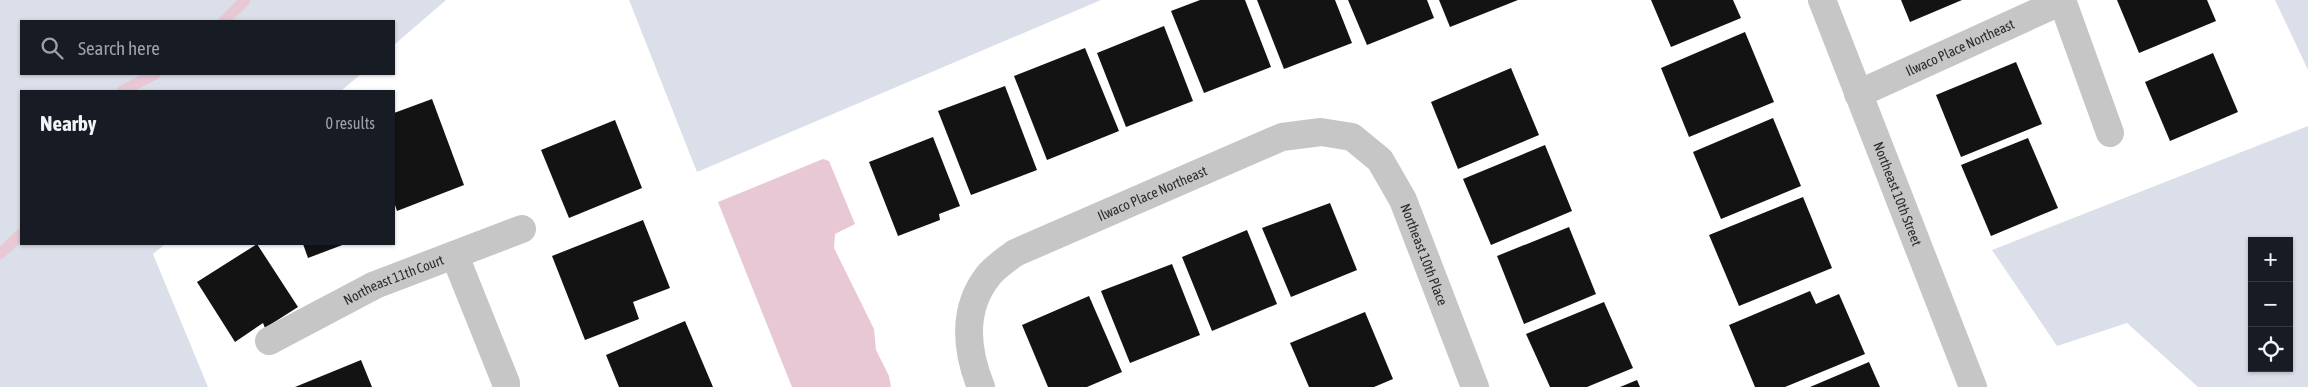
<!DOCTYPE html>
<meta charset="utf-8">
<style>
:root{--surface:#171b24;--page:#20242c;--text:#f1f3f6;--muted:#9ea1a6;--line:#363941}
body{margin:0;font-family:"Asap Condensed",sans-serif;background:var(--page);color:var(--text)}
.controls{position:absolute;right:15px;bottom:15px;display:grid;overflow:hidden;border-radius:0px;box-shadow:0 1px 4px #0004}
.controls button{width:45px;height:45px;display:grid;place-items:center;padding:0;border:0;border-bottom:1px solid var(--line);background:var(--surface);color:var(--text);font:25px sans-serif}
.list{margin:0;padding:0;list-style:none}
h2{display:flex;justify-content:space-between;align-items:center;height:65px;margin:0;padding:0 20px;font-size:21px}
h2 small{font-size:16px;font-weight:400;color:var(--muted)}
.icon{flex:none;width:28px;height:28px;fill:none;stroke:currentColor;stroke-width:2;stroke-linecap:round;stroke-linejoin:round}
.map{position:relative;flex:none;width:2308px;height:387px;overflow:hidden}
.search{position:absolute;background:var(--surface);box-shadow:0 1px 4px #0004;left:20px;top:20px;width:375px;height:55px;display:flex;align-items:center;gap:12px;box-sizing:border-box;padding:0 18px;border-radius:0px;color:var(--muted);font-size:19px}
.panel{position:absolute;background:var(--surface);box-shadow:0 1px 4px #0004;left:20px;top:90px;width:375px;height:155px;border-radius:0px}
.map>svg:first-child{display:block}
.green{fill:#dbdfe9;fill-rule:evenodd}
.water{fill:#e8c8d4}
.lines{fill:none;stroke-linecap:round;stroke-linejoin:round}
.stream{stroke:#e8c8d4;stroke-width:11}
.building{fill:#131313}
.minor{stroke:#c6c6c6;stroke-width:28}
.labels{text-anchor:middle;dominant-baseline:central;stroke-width:5;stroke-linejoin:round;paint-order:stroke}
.street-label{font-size:14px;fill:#2c2c2c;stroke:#fff}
</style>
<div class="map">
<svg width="2308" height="387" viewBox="0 0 2308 387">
<rect width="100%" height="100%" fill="#fff"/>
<g class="green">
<polygon points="0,0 446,0 394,45 394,21 21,21 21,74 361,74 341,91 21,91 21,244 165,244 153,254 208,387 0,387"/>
<polygon points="629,0 1101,0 697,172"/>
<polygon points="2275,0 2308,0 2308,70"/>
<path d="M 2308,126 L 2308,387 L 2198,387 L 2127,323 L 2057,346 L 1992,250 ZM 2252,241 L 2289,241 L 2289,368 L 2252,368 Z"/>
</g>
<polygon class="water" points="823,159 829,161 855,224 835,234 834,248 874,329 876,350 889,376 891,387 792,387 718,202"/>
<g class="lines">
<g class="stream">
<polyline points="224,21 245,0"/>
<polyline points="122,91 155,74"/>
<polyline points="0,254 21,234"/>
</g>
</g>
<g class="building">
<polygon points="1200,0 1245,0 1271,67 1204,93 1171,11"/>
<polygon points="1257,0 1335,0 1352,43 1284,69"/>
<polygon points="1348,0 1427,0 1434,18 1367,45"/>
<polygon points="1439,0 1518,0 1450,27"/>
<polygon points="1651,0 1733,0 1741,18 1671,47"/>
<polygon points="1901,0 1962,0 1910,22"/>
<polygon points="2117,0 2207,0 2216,21 2139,53"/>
<polygon points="1164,26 1193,101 1126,127 1097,53"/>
<polygon points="1745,32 1774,102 1689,137 1661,68"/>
<polygon points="1085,48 1119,131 1047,160 1014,76"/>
<polygon points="2213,53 2238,112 2170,141 2145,82"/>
<polygon points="2016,62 2042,124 1961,157 1936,95"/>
<polygon points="1511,68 1539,135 1458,169 1431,102"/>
<polygon points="1005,86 1037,170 971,195 938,111"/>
<polygon points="432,99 464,185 397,211 394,202 394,113"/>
<polygon points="1773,118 1801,186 1721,219 1693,152"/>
<polygon points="615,120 642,188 569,218 541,150"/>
<polygon points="933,137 960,206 939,214 940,220 898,236 869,162"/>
<polygon points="2028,138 2058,208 1991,236 1961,165"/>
<polygon points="1545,145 1572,211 1491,245 1463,179"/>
<polygon points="1803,197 1832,268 1739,306 1709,235"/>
<polygon points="1330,203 1357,270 1291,297 1262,228"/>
<polygon points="643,220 670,288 633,302 639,319 585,340 552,256"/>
<polygon points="1569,227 1596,294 1524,324 1497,256"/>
<polygon points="1247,230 1277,304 1212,331 1182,257"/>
<polygon points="257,244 298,307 265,328 263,323 235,342 197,282"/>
<polygon points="303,244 345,244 308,258"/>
<polygon points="1172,264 1200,335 1130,363 1101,291"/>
<polygon points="1810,291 1816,304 1839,294 1865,354 1785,387 1755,387 1729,325"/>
<polygon points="1089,296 1122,372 1087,387 1048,387 1022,325"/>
<polygon points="1604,302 1633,368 1587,387 1550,387 1526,334"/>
<polygon points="1365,312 1393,379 1374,387 1309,387 1290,343"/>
<polygon points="685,321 713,387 619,387 606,355"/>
<polygon points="361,360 372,387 295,387"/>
<polygon points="1869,362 1880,387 1810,387"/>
<polygon points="1637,380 1640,387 1620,387"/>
</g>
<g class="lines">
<g class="minor">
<path id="s1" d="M 1822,0 L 1973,387"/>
<polyline points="2062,0 2110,133"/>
<path id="s2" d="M 1858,94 L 2062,1"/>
<polyline points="455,256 506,383 506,387"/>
<path id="s3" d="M 269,341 L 375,285 L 522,229"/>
<path id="s4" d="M 981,387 C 966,350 962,309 988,276 C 995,267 1006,260 1015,253 L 1282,137 L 1321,132 L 1352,137 L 1380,160 L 1403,200 L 1475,387"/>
</g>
</g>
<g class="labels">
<g class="street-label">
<text stroke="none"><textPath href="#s2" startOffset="112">Ilwaco Place Northeast</textPath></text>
<text stroke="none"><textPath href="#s4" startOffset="302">Ilwaco Place Northeast</textPath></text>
<text stroke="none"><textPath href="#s1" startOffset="208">Northeast 10th Street</textPath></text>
<text stroke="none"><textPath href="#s4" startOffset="655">Northeast 10th Place</textPath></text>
<text stroke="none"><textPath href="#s3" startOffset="139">Northeast 11th Court</textPath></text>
</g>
</g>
</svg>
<div class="controls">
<button>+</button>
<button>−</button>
<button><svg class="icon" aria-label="locate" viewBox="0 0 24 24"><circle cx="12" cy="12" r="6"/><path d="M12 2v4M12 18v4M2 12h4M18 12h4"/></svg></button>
</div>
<div class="search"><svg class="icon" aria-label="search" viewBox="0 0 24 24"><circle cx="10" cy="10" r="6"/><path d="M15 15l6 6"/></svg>Search here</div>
<section class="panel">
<h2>Nearby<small>0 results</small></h2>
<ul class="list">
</ul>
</section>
</div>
